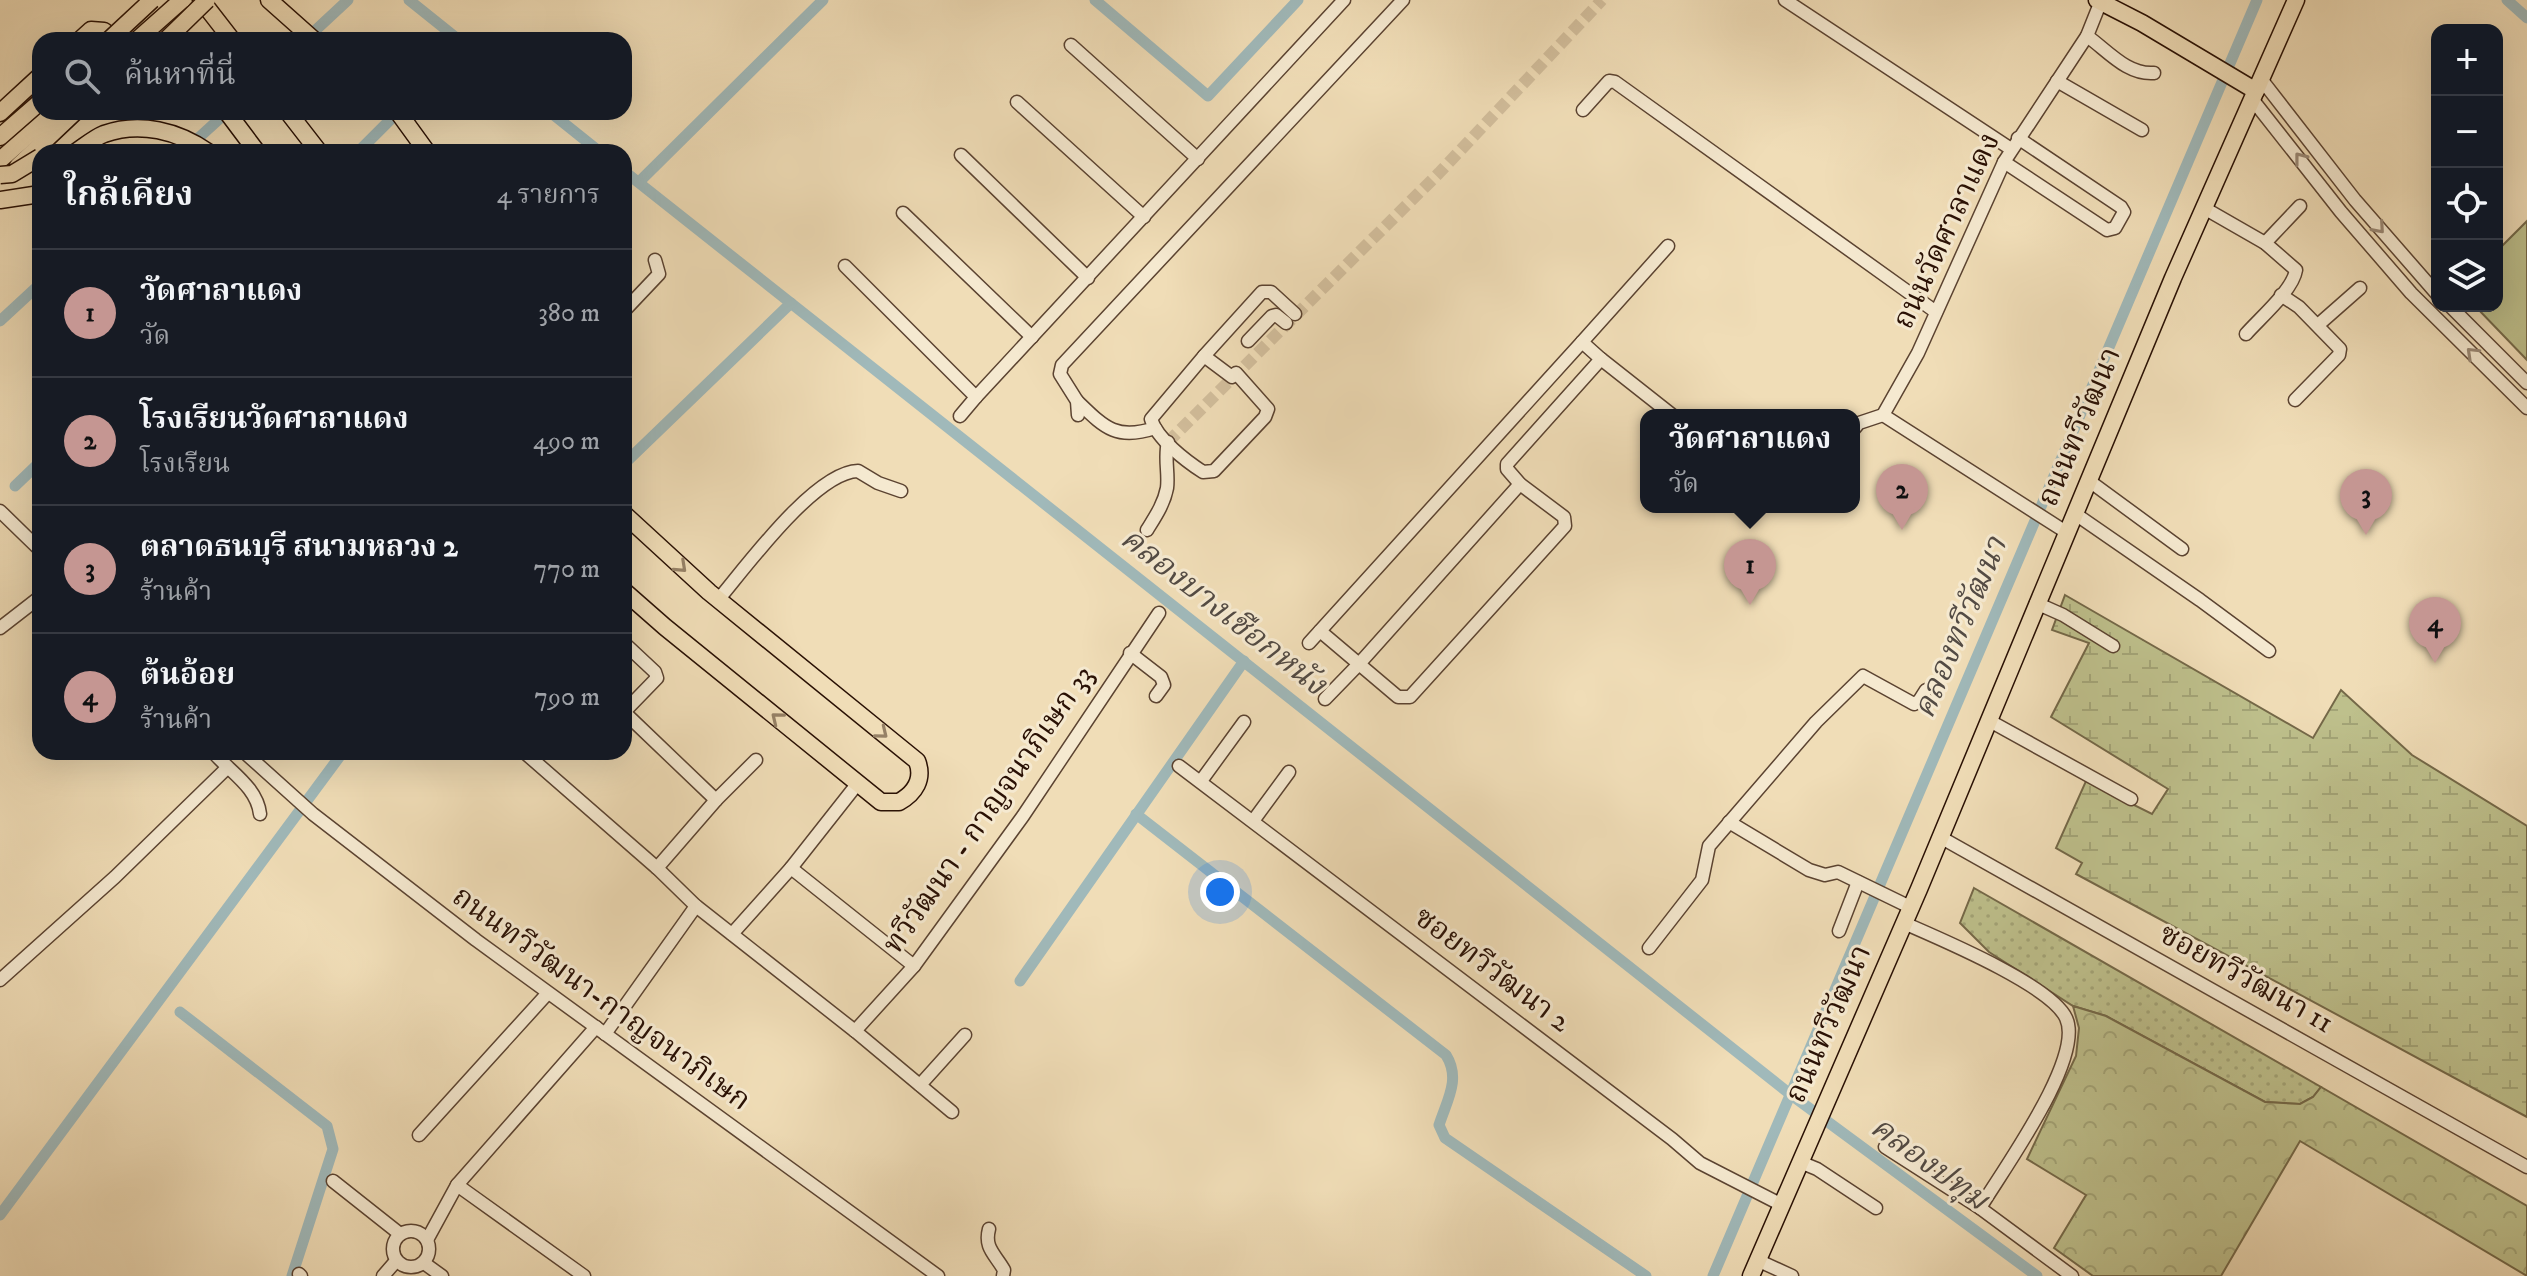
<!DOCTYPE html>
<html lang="th">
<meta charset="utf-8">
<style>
:root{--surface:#171b24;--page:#20242c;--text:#f1f3f6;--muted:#9ea1a6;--line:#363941;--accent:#c59692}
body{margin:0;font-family:"IM FELL DW Pica","Noto Serif Thai",serif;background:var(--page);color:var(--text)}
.controls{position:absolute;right:24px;top:24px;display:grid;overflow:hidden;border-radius:16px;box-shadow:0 8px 32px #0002}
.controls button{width:72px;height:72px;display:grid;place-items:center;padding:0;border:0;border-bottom:2px solid var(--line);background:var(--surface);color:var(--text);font:40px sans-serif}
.you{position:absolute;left:1220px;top:892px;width:28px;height:28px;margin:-20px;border:6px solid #fff;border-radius:50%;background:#1a73e8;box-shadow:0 0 0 12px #1a73e833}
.badge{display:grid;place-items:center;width:52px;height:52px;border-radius:50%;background:var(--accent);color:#111;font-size:26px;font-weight:700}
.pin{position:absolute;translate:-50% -66px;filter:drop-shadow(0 2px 4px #0008)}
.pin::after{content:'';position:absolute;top:42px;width:28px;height:24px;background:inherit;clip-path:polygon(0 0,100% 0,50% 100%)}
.popup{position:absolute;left:1640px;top:409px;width:220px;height:104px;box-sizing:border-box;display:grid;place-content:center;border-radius:16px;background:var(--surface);filter:drop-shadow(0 2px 6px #0005);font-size:26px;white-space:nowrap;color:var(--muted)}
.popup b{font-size:30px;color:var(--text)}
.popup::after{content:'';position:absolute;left:50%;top:100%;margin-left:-16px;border:16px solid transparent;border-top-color:var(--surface)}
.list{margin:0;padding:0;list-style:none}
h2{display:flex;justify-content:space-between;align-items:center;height:104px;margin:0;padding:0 32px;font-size:34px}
h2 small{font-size:26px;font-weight:400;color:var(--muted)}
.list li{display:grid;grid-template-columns:52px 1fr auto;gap:24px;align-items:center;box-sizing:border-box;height:128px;padding:0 32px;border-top:2px solid var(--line)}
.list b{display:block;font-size:30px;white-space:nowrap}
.list p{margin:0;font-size:26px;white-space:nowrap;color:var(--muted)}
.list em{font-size:26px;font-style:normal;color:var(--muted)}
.icon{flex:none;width:44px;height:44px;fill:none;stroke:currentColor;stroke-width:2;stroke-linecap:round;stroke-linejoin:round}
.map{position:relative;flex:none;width:2527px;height:1276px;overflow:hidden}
.search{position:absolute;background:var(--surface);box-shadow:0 8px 32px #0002;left:32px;top:32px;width:600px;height:88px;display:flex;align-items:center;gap:20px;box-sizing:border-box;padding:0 28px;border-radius:24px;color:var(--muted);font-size:30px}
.panel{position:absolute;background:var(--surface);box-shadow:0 8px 32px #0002;left:32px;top:144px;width:600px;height:616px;border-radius:24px}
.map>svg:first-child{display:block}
.grass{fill:url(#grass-dots);stroke:#746848;stroke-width:2}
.forest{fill:url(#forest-crowns);stroke:#746848;stroke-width:2}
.wetland{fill:url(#wetland-marsh);stroke:#746848;stroke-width:2}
.park{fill:#bec08c;stroke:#746848;stroke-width:2}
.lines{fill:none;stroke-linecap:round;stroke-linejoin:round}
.canal{stroke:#a0b9ba;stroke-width:11}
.minor-tunnel{stroke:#d2be9c;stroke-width:12;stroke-dasharray:12 6;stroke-linecap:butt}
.minor-casing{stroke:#5b4331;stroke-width:15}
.major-casing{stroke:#291004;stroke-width:19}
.minor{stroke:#f5e9d0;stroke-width:12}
.major{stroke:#f0ddb7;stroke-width:16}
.major-bridge-casing{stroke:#291004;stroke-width:19;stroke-linecap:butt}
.major-bridge{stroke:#f0ddb7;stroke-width:16}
.oneway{stroke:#998774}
.oneway2{stroke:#968166}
.labels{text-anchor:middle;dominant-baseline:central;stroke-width:6;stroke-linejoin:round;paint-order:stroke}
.street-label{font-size:30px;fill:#291004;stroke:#f5e9d0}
.water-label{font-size:32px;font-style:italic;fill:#534b44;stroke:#f5e9d0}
</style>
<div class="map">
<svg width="2527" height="1276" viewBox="0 0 2527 1276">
<defs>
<pattern id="grass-dots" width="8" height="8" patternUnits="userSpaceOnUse" patternTransform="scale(2)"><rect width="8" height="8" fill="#bec08c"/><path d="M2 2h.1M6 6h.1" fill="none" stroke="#a3a477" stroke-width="1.8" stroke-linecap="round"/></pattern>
<pattern id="forest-crowns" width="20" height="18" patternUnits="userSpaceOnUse" patternTransform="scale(2)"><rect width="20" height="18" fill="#bec08c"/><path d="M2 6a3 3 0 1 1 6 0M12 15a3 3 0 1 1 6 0" fill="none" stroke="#a3a477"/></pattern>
<pattern id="wetland-marsh" width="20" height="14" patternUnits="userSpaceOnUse" patternTransform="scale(2)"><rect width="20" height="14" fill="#bec08c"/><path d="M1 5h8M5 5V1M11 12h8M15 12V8" fill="none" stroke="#a3a477"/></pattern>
</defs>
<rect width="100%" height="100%" fill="#f0ddb7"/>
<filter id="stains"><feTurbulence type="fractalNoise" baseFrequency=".0025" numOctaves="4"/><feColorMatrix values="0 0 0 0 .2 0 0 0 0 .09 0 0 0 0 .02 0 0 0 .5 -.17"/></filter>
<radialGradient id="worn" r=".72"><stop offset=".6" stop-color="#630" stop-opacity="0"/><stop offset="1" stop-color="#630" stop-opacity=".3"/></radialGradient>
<polygon class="grass" points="1974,888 2321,1087 2313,1097 2300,1104 2265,1102 2106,1016 2073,1006 1989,952 1960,923"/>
<polygon class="forest" points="2073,1006 2106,1016 2265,1102 2300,1104 2313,1097 2321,1087 2527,1206 2527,1276 2300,1141 2221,1276 2093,1276 2054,1248 2086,1195 2027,1159 2076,1056 2079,1028"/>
<polygon class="wetland" points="2065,595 2313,738 2341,690 2412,755 2527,826 2527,1117 2076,874 2082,863 2056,848 2086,781 2152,814 2168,789 2051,717 2089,643 2052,630"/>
<polygon class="park" points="2527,221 2527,360 2475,306 2497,306 2497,251"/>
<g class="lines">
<g class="canal">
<polyline points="409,0 459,40"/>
<polyline points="1095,0 1208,96 1298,0"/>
<polyline points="2507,0 2527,18"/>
<polyline points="305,40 348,0"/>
<polyline points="550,112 600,152"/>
<polyline points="183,152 227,112"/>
<polyline points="358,152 398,112"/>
<polyline points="624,171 1790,1094 2037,1276"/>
<polyline points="639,182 823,0"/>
<polyline points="0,321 40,284"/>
<polyline points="624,464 791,303"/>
<polyline points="15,486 40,462"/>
<path d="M 1136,814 L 1446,1055 C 1461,1079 1447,1100 1439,1125 L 1445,1138 L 1646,1276"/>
<polyline points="1020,981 1244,661"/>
<polyline points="180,1012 327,1126 333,1149 292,1276"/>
<polyline points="0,1215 343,752"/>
<polyline points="1713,1276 2257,0"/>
</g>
<polyline class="minor-tunnel" points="1168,442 1439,173 1602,0"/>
<g class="minor-casing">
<g id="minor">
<polyline points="1785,0 2011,149"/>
<path d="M 2087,36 C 2108,51 2127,75 2154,73"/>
<polyline points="1071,45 1198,159"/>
<polyline points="2261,79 2355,200 2437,294"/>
<polyline points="2057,81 2142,130"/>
<polyline points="2252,99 2341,212 2411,293 2527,408"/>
<polyline points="1017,102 1144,217"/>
<polyline points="1583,110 1609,81 1615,82 1936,312"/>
<polyline points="961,155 1088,278"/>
<polyline points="2004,162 2107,230 2115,228 2124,212 2121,207 2018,138"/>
<path d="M 2204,208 L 2265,243 L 2296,270 C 2293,290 2260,318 2246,334"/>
<polyline points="903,213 1032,337"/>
<polyline points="2265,243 2300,206"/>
<polyline points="845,266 976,397 1344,0"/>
<polyline points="2281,295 2299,307 2340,349 2339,355 2295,400"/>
<polyline points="2450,306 2527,383"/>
<polyline points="624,311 659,274 655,260"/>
<polyline points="2318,325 2360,288"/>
<polyline points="1248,341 1272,316 1276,315 1286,323"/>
<polyline points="1582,342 1668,246"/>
<polyline points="1204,356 1262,292 1271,292 1295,314"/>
<path d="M 1232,377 L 1204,356 L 1151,419 C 1157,439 1186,461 1203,472 L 1214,471 L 1265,417 L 1268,409 L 1236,373"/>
<path d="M 1077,401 C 1104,427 1116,441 1155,428"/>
<polyline points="1078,415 1077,401 1060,374 1062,365 1403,0"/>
<polyline points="1883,415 2066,532"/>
<polyline points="960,416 976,397"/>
<polyline points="1854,429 1859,423 1883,415 1918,353 2004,162 2087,36 2101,1"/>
<polyline points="2088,480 2182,549"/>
<polyline points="0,511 40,550"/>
<polyline points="2074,513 2200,600 2269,651"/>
<path d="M 1147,530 C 1155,517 1164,504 1167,488 C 1169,473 1164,458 1168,442"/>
<path d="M 718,600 C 746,567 815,472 858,471 L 878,483 L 901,491"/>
<polyline points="2036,603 2063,615 2113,646"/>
<polyline points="0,628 40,597"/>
<polyline points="1320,631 1359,664 1520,484"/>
<polyline points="624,643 655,672 657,678 624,712"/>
<polyline points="1309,643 1582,342 1601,359"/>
<polyline points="1130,653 1161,677 1164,685 1156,696"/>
<polyline points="1325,699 1359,664 1398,697 1410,697 1565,526 1564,517 1520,484 1507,469 1507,464 1601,359 1672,415"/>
<polyline points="624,712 716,800"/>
<polyline points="1988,720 2131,799"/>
<path d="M 213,752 C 230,772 257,787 260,814"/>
<polyline points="244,752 313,814 476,940 938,1276"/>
<polyline points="524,752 657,868 696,906 855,1031 952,1112"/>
<polyline points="1179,766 1672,1139 1700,1163 1780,1204"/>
<polyline points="1201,781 1244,722"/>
<polyline points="1253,821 1289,772"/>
<polyline points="1729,822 1809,870 1825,875 1838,872 1910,907"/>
<polyline points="1940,837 2527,1167"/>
<polyline points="657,868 716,800 756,760"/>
<polyline points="791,868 914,966"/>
<path d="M 1904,923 C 1938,938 2051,985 2066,1018 C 2085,1058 2002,1171 1980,1208 L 2072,1276"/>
<polyline points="1839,931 1858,882"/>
<polyline points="732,934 791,868 858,783"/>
<polyline points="1649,948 1702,880 1709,846 1816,722 1863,676 1914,704 1919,701 1926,690"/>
<polyline points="0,980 115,877 227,768"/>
<polyline points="855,1031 914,966 1023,816 1159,613"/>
<polyline points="605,1034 696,906"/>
<polyline points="920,1085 965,1035"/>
<polyline points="419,1135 547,994"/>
<polyline points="1885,1147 1980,1208"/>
<polyline points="1800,1162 1817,1169 1876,1208"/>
<polyline points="333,1181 400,1234"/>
<polyline points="457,1185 584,1276"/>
<path d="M 989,1229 C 984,1248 995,1254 1004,1270 L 1003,1276"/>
<circle cx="411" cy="1249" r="18"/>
<polyline points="427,1240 457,1185 596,1027"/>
<polyline points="1757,1260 1792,1276"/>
<polyline points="424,1263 442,1276"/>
<polyline points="299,1274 301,1276"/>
<polyline points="383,1276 396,1261"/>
</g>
</g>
<g class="major-casing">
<g id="major">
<polyline points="201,0 232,40"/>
<polyline points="269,0 314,40"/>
<polyline points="2097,0 2142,23 2256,91"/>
<polyline points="80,40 91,30 104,31 115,40"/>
<polyline points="227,112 257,152"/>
<polyline points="288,112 319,152"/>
<polyline points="398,112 427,152"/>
<polyline points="0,113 40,76"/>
<polyline points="0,137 40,102"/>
<path d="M 76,152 C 85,146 94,138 104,134 C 140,121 178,131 208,152"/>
<polyline points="0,160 55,112"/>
<polyline points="18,166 75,112"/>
<polyline points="0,200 40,194"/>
<path d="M 624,514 L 709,592 L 917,761 C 924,779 915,793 899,802 L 881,802 L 665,627 L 624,591"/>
<polyline points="1751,1276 1919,889 2173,278 2296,0"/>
</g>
</g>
<use href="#minor" class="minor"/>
<use href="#major" class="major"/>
<g class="major-bridge-casing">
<g id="major-bridge">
<polyline points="109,40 152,0"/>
<polyline points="137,40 182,0"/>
<polyline points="166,40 207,0"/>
<polyline points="0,175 12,174 40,157"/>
</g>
</g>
<use href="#major-bridge" class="major-bridge"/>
</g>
<defs><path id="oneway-chevron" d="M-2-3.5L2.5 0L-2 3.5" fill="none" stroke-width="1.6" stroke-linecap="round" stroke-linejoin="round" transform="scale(2)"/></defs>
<g class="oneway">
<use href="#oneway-chevron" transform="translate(2300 158) rotate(-128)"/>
<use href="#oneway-chevron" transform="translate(2379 228) rotate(49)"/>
<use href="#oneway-chevron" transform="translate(2472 353) rotate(-136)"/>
</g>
<g class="oneway2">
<use href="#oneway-chevron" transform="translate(681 567) rotate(43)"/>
<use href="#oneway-chevron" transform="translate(777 718) rotate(-141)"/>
<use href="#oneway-chevron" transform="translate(882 733) rotate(39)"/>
</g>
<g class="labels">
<g class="street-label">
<text transform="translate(1947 231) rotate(-65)">ถนนวัดศาลาแดง</text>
<text transform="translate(2080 427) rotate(-67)">ถนนทวีวัฒนา</text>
<text transform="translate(989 810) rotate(-55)">ทวีวัฒนา - กาญจนาภิเษก 33</text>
<text transform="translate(1492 970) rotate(37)">ซอยทวีวัฒนา 2</text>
<text transform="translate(2246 979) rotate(29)">ซอยทวีวัฒนา 11</text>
<text transform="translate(601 999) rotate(36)">ถนนทวีวัฒนา-กาญจนาภิเษก</text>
<text transform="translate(1829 1024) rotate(-66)">ถนนทวีวัฒนา</text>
</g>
<g class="water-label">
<text transform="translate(1223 612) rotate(38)">คลองบางเชือกหนัง</text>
<text transform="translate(1961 628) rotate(-67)">คลองทวีวัฒนา</text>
<text transform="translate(1929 1164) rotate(36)">คลองปทุม</text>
</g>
</g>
<rect width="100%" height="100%" filter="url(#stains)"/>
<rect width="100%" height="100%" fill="url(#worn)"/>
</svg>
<div class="controls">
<button>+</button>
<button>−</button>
<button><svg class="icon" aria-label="locate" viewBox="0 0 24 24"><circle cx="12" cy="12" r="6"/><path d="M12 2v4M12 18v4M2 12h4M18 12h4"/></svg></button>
<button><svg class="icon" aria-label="layers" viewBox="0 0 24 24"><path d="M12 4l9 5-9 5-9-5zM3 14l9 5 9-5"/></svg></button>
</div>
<div class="you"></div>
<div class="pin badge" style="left:1750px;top:605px">1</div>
<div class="popup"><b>วัดศาลาแดง</b>วัด</div>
<div class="pin badge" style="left:1902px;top:530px">2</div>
<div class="pin badge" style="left:2366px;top:535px">3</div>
<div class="pin badge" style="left:2435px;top:663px">4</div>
<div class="search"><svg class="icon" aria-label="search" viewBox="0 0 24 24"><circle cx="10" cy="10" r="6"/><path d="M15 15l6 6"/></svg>ค้นหาที่นี่</div>
<section class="panel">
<h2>ใกล้เคียง<small>4 รายการ</small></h2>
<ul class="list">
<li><span class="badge">1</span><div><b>วัดศาลาแดง</b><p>วัด</p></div><em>380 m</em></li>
<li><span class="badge">2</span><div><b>โรงเรียนวัดศาลาแดง</b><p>โรงเรียน</p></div><em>490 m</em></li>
<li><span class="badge">3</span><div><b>ตลาดธนบุรี สนามหลวง 2</b><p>ร้านค้า</p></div><em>770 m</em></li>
<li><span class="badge">4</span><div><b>ต้นอ้อย</b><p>ร้านค้า</p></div><em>790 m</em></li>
</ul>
</section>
</div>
